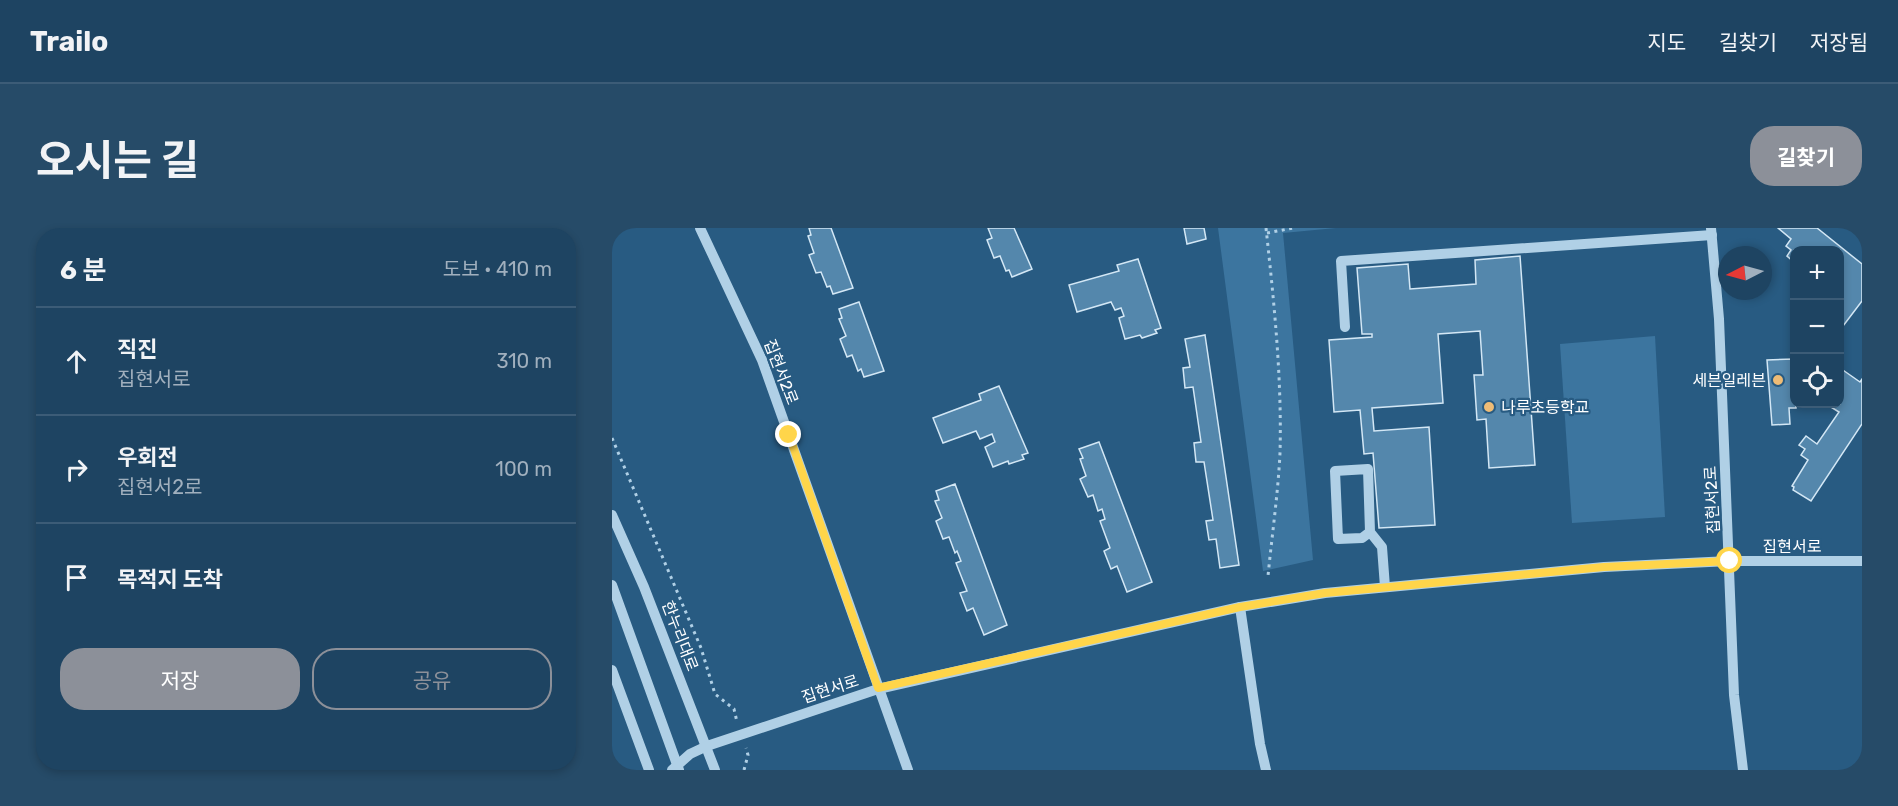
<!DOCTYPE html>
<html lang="ko">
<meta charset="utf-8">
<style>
:root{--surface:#1e4462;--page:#264b68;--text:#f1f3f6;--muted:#a1b0be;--line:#3c5c77;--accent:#8c9099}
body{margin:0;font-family:Rubik,"Noto Sans KR",sans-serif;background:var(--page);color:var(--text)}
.controls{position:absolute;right:18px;top:18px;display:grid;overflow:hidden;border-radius:12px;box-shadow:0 3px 9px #0003}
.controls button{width:54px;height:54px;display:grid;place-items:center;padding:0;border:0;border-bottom:2px solid var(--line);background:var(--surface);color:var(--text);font:30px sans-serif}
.compass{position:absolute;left:1106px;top:18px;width:54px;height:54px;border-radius:50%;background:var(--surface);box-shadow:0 3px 9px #0003;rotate:264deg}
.stop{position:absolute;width:18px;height:18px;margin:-14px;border:4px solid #ffd54a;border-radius:50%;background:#fff}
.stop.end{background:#ffd54a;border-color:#fff;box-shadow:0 2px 6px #0008}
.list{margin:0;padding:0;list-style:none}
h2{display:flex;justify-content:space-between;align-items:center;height:78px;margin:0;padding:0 24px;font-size:26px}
h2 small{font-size:20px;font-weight:400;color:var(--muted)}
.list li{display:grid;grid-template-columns:39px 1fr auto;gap:18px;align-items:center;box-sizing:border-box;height:108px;padding:0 24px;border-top:2px solid var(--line)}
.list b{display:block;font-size:22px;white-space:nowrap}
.list p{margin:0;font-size:20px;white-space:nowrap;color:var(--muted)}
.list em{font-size:20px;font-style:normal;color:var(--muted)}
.actions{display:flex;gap:12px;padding:18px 24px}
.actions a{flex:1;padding:14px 0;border:2px solid var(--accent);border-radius:24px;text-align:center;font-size:21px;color:var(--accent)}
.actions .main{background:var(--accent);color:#fff}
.icon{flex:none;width:33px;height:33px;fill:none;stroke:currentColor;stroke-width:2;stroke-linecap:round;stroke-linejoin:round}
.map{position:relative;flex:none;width:1250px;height:542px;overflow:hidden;border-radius:24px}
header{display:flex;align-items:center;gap:36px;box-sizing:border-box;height:84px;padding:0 30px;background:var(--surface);border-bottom:2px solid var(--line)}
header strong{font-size:28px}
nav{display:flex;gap:33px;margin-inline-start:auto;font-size:21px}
.intro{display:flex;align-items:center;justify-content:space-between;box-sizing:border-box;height:144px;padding:0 36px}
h1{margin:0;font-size:42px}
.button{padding:15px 27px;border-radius:24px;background:var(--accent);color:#fff;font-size:21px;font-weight:700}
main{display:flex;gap:36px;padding:0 36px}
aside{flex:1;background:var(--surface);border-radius:24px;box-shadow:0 3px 9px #0003}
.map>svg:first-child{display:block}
.green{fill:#3c759f}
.building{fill:#5487ac;stroke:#d3e7f5;stroke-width:1.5}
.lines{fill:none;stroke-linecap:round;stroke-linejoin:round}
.path{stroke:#b0d0e6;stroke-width:3;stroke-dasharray:3 4.5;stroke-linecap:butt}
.minor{stroke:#b0d0e6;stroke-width:10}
.route{stroke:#ffd54a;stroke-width:8}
.poi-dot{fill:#eebc76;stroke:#285b82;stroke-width:2}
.labels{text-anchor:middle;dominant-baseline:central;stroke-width:4.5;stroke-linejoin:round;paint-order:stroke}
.street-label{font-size:16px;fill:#fff;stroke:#285b82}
.poi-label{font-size:16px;fill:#fff;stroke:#285b82;text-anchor:end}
</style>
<header>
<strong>Trailo</strong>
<nav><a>지도</a><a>길찾기</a><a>저장됨</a></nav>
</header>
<div class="intro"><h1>오시는 길</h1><a class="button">길찾기</a></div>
<main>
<aside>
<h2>6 분<small>도보 · 410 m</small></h2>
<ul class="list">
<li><svg class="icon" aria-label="ahead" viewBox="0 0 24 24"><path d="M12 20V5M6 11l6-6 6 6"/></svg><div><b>직진</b><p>집현서로</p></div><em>310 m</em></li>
<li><svg class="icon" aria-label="right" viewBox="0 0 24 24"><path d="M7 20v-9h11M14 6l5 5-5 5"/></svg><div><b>우회전</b><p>집현서2로</p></div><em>100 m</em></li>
<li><svg class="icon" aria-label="arrive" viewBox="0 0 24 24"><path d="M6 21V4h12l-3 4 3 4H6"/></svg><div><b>목적지 도착</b></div></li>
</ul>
<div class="actions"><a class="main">저장</a><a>공유</a></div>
</aside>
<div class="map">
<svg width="1250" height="542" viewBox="0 0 1250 542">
<rect width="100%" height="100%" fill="#285b82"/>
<g class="green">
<polygon points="606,0 724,0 671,5 701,332 651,343"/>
<polygon points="1043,108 1053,289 960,295 948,116"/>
</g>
<g class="building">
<polygon points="197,0 219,0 241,60 221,66 218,58 215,59 209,44 204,45 197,27 202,25 196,8 199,7"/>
<polygon points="376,0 402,0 420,41 400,49 397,42 394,43 388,28 382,30 375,12 380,10"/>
<polygon points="572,0 592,0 594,11 575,16"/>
<polygon points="1166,0 1205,0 1250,36 1250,73 1228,102 1228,22 1182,22 1182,34 1175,28 1179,22 1174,18 1179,11"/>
<polygon points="908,28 923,237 877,240 874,191 865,192 862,147 871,147 868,103 826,106 831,175 760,180 762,203 817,199 823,297 767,300 761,225 752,226 748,182 722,184 717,112 760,109 760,106 750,106 745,40 796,36 798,61 864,56 863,32"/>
<polygon points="526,31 549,100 543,102 545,105 530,110 528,107 513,111 507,90 512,88 509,80 503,82 499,74 465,84 457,57 507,43 505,37"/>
<polygon points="247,74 272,143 252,149 249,141 246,143 240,127 235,129 228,111 234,108 227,91 230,90 227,81"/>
<polygon points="593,107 627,337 608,340 604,311 597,312 594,293 601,292 592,234 584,234 582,215 589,214 581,159 573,160 571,140 578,139 573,111"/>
<polygon points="1181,131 1184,180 1177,180 1178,196 1160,197 1155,132"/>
<polygon points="1228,140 1248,154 1250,151 1250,196 1199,273 1181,262 1182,259 1180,258 1196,232 1189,227 1193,221 1187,217 1194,208 1205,216 1227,184 1214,176 1228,176"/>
<polygon points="387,158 416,225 410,227 412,231 397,236 396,233 381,239 373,219 383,214 380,206 368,211 364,203 331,215 321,190 369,172 367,166"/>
<polygon points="487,214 540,354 515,364 505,338 499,341 492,323 498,320 488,293 493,291 490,281 486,283 481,267 476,269 468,251 474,248 468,231 471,230 467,221"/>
<polygon points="343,256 395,397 372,407 361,380 355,383 348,365 355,363 344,335 349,333 345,323 343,325 337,309 331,311 324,293 330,290 323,273 327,272 324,263"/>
</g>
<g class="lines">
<g class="path">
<path d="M 654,0 C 662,74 670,150 668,225 C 666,266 660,307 656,348"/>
<polyline points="655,5 681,0"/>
<polyline points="0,210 89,420 103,466 122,481 125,494"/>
<polyline points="132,542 136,527 134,520"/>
</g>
<g class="minor">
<polyline points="88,0 150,132 296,542"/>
<polyline points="1099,0 1107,91 1122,467 1131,542"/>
<polyline points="733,99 729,33 1100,7"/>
<polyline points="0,287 32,359 103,542"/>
<polyline points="758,304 750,310 726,311 723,243 756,241 758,304 770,319 773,359"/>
<polyline points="0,357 67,542"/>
<polyline points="628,379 648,516 654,542"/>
<polyline points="0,442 37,542"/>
<polyline points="60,542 78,526 95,518 266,461 628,379 713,365 992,339 1118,333 1250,333"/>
</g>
</g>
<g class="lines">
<polyline class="route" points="177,207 266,460 628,379 713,365 992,339 1118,333"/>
</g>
<g class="poi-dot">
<circle cx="1166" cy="152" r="6"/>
<circle cx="877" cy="179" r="6"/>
</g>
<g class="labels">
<g class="street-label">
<text transform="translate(169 144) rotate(69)">집현서2로</text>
<text transform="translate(1100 272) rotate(-93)">집현서2로</text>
<text x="1180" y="318">집현서로</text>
<text transform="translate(68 408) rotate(69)">한누리대로</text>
<text transform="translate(218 461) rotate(-18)">집현서로</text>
</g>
<g class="poi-label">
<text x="1154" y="152">세븐일레븐</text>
<text x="889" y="179" text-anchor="start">나루초등학교</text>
</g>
</g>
</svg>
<div class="controls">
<button>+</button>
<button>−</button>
<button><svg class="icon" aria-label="locate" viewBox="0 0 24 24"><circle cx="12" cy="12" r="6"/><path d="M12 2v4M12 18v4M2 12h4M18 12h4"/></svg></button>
</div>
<svg class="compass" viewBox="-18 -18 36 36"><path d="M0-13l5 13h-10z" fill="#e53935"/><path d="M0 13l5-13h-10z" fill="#a1b0be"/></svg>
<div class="stop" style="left:1118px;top:333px"></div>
<div class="stop end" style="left:177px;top:207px"></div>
</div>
</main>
